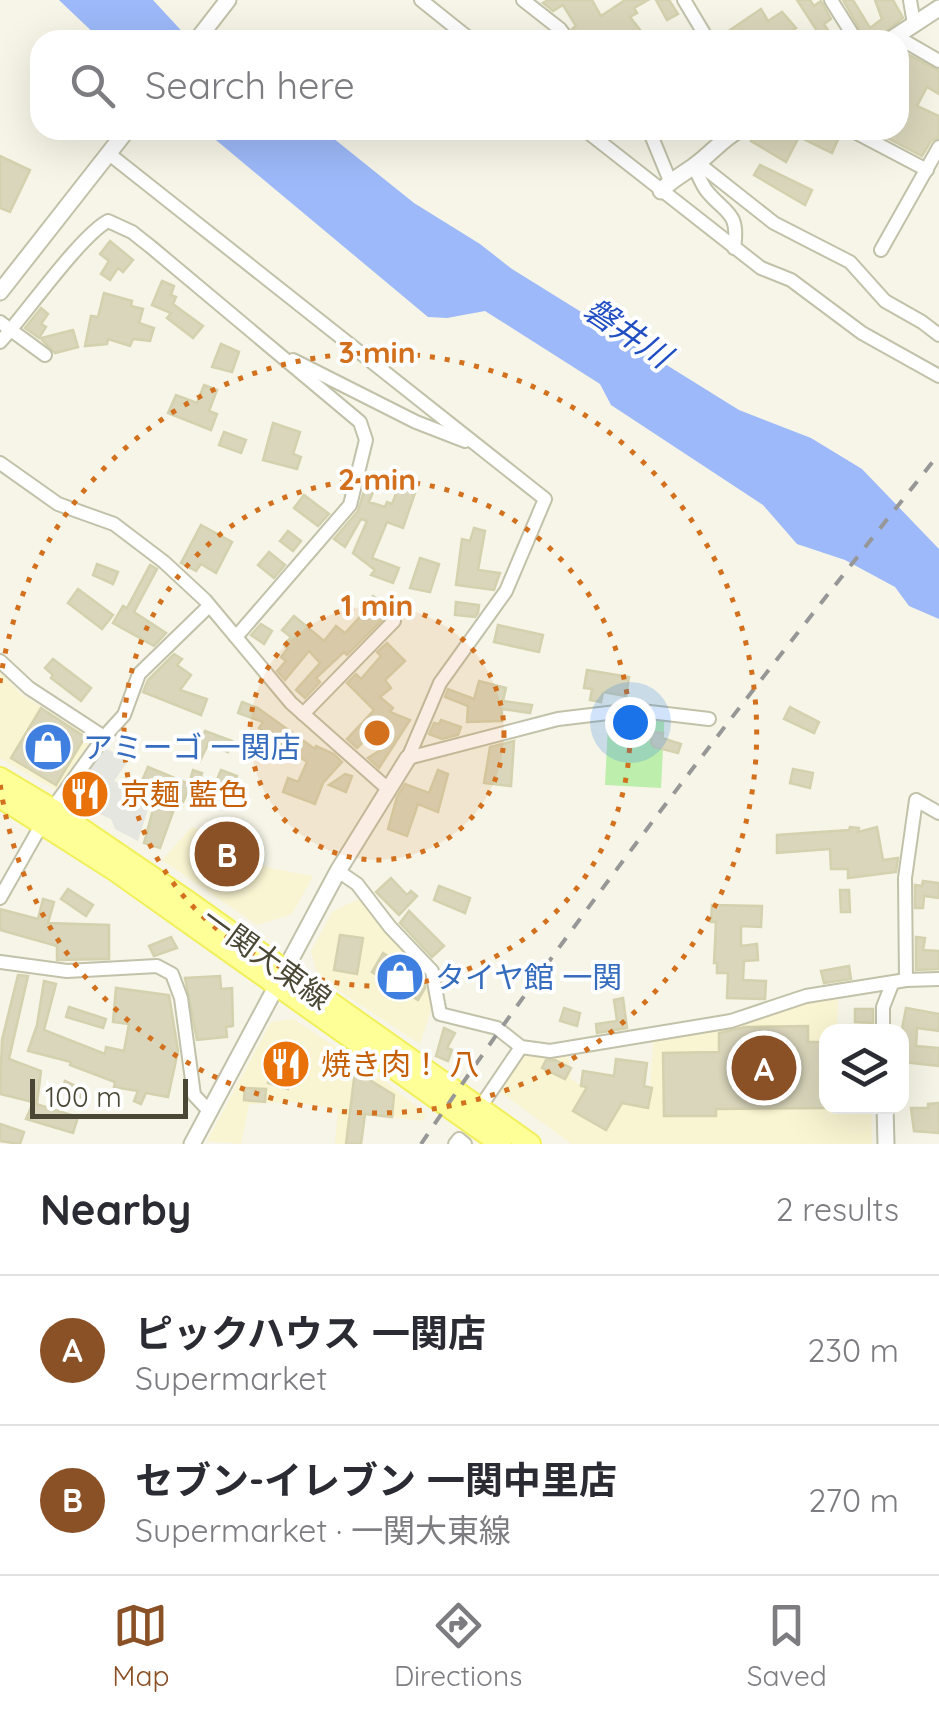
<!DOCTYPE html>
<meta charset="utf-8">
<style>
:root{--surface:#fff;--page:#f7f7f7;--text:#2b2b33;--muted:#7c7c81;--line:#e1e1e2;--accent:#8a5026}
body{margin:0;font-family:Quicksand,"Noto Sans JP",sans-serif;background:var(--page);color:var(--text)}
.controls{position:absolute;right:30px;bottom:30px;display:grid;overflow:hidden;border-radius:20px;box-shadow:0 10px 40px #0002}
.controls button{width:90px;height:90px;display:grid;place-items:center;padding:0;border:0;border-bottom:2px solid var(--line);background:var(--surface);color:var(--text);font:50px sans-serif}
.scale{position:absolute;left:30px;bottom:25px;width:158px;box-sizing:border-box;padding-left:10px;border:5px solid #4a4835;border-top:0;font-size:28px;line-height:35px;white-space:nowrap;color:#4a4835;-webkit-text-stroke:8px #fff;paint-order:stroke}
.you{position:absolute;left:630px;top:722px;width:35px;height:35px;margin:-25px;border:8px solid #fff;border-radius:50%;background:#1a73e8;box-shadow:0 0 0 15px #1a73e833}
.badge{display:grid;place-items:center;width:65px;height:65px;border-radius:50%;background:var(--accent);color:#fff;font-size:32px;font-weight:700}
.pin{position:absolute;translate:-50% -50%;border:5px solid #fff;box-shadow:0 2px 10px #0006}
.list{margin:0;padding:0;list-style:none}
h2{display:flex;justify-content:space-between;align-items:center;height:130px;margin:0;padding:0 40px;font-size:42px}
h2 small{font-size:32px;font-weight:400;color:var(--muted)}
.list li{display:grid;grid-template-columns:65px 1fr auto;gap:30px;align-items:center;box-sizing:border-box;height:150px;padding:0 40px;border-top:2px solid var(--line)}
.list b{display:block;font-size:38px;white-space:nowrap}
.list p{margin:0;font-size:32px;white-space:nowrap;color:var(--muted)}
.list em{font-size:32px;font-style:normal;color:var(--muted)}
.icon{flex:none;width:55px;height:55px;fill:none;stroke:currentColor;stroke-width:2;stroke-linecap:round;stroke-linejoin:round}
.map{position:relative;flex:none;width:939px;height:1144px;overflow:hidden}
.search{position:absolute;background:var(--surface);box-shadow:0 10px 40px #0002;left:30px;right:30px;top:30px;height:110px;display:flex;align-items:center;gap:25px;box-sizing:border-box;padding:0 35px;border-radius:30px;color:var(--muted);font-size:38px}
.sheet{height:430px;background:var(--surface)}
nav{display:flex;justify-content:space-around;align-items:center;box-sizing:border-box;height:140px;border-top:2px solid var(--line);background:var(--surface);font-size:28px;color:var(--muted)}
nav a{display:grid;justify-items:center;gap:5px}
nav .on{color:var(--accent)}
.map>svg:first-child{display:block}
.commercial{fill:#f9f4d1}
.green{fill:#bdeeac}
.parking{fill:#e6e6e0}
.water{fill:#9db9f9}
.building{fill:#d9d6bb;stroke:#d4d1ae;stroke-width:2.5}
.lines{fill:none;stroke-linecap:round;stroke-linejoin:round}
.minor-casing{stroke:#c2c1a9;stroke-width:16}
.tertiary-casing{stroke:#c2c1a9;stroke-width:19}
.primary-casing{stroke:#f1f05a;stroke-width:24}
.minor{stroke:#fff;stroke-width:12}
.tertiary{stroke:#fff;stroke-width:15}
.primary{stroke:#feff97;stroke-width:20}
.rail{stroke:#979797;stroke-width:4;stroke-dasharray:12 12;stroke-linecap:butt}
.ring{fill:none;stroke:#d2701d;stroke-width:5;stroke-dasharray:5 10}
.labels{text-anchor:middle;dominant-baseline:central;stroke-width:8;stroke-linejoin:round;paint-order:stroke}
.shop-label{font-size:30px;fill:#366cbe;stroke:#fff;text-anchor:start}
.food-label{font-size:30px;fill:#c56008;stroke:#fff;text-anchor:start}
.street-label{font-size:30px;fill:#4a4835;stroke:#fff}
.water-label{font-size:32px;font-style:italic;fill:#214fc3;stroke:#fff}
.centre{fill:#d2701d;stroke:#fff;stroke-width:5}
.ring-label{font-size:30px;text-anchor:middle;font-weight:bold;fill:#d2701d;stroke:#fff;stroke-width:8;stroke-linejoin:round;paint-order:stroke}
</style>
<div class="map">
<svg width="939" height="1144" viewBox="0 0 939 1144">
<rect width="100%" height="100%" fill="#f6f5e7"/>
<g class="commercial">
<polygon points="0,672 21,694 86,735 90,742 56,790 0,758"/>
<polygon points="192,827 223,839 269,868 313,876 292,914 257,925 162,860"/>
<polygon points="361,898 429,974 432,1007 420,1044 318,977 311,951 333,911"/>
<polygon points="838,999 837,1031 826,1032 826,1106 871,1107 872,1144 572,1144 499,1091 525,1052 568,1053 571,1079 585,1088 629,1104 648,1106 654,1037 799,1002"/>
<polygon points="293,1019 365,1066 426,1114 423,1121 365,1114 361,1144 335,1144 338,1109 291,1102 249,1104 241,1144 207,1141 271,1022"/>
</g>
<polygon class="green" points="609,705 665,708 661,788 605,785"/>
<polygon class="parking" points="107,749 128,761 114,781 151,799 138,841 115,829 111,819 91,810 103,789 82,775 101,750"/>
<g class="water">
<polygon points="59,0 153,0 190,40 101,40"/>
<polygon points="204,130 323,130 414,203 480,244 512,269 739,410 811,438 862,469 939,549 939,619 909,606 895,587 845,560 797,544 763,505 611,405 600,384 485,311 447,318 428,317"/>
</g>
<g class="building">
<polygon points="548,0 592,0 601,16 625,0 648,0 634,8 637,13 630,17 648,40 578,40 572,29 576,26 563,5 553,11 543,3"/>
<polygon points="656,0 669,0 678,14 667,20"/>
<polygon points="797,0 810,0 814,6 821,1 831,19 824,24 834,40 823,40"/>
<polygon points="843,0 853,0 870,28 882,19 875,0 893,0 903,18 875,40 866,40"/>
<polygon points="761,9 768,21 782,12 796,28 793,30 798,40 728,40 724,34"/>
<polygon points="899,55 907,59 909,55 939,71 939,94 927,87 917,106 939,116 939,137 931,141 922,156 872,130 899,130 899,112 904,106 899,104"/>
<polygon points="758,130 834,130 841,133 832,153 799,137 786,162 751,141"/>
<polygon points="0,156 30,170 10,212 0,208"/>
<polygon points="760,165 812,190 805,205 754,175"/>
<polygon points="110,241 133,260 123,272 118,268 110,280 101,274 109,261 100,254"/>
<polygon points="162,281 174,286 171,295 176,297 173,304 203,326 193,338 167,318 171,313 152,305"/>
<polygon points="104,293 132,301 131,306 143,309 139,323 154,328 150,341 133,339 130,346 108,339 107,344 85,346 91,316 98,317"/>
<polygon points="41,308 48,314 41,324 46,327 39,338 25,328"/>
<polygon points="73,330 78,347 55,353 42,340 41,338"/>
<polygon points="221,344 239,352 232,372 212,367"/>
<polygon points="204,385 217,390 209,411 217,414 211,430 168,413 176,395 197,403"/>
<polygon points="273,423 300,432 293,454 301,457 297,469 263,460"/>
<polygon points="224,432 246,440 241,453 219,445"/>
<polygon points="401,481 417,487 403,528 387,522 372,558 399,568 393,583 371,575 375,570 353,553 367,521 361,519 345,547 334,539 358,511 366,484 375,487 369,502 385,507 387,502 392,504"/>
<polygon points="304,495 329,514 318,526 294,508"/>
<polygon points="201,525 232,542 216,573 201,564 196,571 181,563"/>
<polygon points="474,528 485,531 478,570 500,573 494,590 456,585 462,539 470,541"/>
<polygon points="288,531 301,541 293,551 280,541"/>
<polygon points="269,552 285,565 274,578 258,565"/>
<polygon points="420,558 439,564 430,592 410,588"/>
<polygon points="97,564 118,572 113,584 93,575"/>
<polygon points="150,565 157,569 134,612 166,633 154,646 113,623 123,606 127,608"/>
<polygon points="78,589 113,615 102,629 68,603"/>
<polygon points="373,596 390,612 347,655 344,652 316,678 320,682 305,698 296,690 320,663 309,651 285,680 277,671 286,661 281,657 288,648 284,645 291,637 282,630 294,616 324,641 336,626 345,633 368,608 365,606"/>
<polygon points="456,602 479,605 478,613 475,617 455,615"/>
<polygon points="261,624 272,631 264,644 251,635"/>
<polygon points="498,625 543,635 539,652 494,642"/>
<polygon points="387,643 405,661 385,680 391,688 380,697 393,708 390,712 410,720 379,768 368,758 379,751 364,741 357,748 347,739 374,710 347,683 356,674 361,679 381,656 377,652"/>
<polygon points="174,654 182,659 177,665 191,675 180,690 207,699 201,715 143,692 148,680"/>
<polygon points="53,659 91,688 81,701 51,678 53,675 45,668"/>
<polygon points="587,670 629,677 626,696 603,692 601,702 590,700 592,689 584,688"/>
<polygon points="479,681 506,688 503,701 532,705 530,713 502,709 502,721 467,722 468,706 445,697 448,689 474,699"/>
<polygon points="242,702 258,708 315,749 316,746 334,754 342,762 323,783 315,804 283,792 288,778 298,782 307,762 259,728 263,722 238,713"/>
<polygon points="790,707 819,722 814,733 784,719"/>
<polygon points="41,708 85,737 56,785 11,758"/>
<polygon points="441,720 461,727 458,735 442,739 429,734 434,723 439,724"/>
<polygon points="205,731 232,741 228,752 208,744 200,761 193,758"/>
<polygon points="653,732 663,733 662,738 681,744 678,753 654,747 651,743"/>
<polygon points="514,741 511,786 484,783 490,747"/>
<polygon points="148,767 189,784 193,770 202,773 197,790 189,788 183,802 142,781"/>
<polygon points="793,769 813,773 810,788 790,783"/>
<polygon points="221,770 237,776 233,788 216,782"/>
<polygon points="438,770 448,774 438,812 418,804 407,836 388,829 397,797 405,784 429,793"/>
<polygon points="345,774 352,776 346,792 329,785"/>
<polygon points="84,782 96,788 87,807 74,800"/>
<polygon points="154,806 173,812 160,848 144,843"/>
<polygon points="850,827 859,828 858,832 877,827 883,860 898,858 896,872 848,878 848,869 831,869 830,849 777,853 777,835 849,830"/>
<polygon points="219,838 246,855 235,871 209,853"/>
<polygon points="391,878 407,895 411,891 417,896 399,915 376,892"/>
<polygon points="923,881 939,883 939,898 924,896 923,908 915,908 915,885 922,886"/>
<polygon points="439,886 470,898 465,913 434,900"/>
<polygon points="68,889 93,905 86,916 61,899"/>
<polygon points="840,890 849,890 850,912 841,912"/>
<polygon points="43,899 54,902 48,923 109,925 109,959 57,960 57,946 0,930 0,909 38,919"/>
<polygon points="712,905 762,906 761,927 741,926 741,946 757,944 758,960 744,961 743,980 766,981 765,999 727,998 728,973 717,973 717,963 714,963 716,922 711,922"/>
<polygon points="409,911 444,946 432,957 400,923"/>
<polygon points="340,935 363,938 357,974 334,970"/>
<polygon points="171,937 177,948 154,956 149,946"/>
<polygon points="916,937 925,938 923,950 939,951 939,969 916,970"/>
<polygon points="383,953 423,978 425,988 418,1000 372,972"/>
<polygon points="849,966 851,979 824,983 821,971"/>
<polygon points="18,975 28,976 9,1059 41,1071 37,1103 0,1094 2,1040"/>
<polygon points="220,976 221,989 232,988 233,1026 226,1027 227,1037 197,1040 185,978"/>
<polygon points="44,981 56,984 44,1030 105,1054 106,1047 124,1051 129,1024 113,1022 116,988 169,995 178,1051 168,1097 146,1093 141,1104 134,1101 138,1091 114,1087 115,1082 70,1065 71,1062 28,1051 37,1025"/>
<polygon points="623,998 627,1028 597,1033 596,1024 617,1021 614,1000"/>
<polygon points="69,1007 106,1019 103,1028 66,1017"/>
<polygon points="564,1008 580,1013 577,1026 560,1021"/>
<polygon points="906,1008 939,1014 939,1031 917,1028 916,1046 939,1048 939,1066 902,1062 902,1029"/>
<polygon points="855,1009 873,1009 873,1023 855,1022"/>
<polygon points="808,1026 808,1042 826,1042 826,1108 716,1109 716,1116 664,1116 663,1053 719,1052 719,1033 745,1027"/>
<polygon points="444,1028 455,1033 447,1048 452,1050 448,1061 436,1056"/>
<polygon points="277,1050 297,1055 288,1089 268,1083"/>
<polygon points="616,1059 647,1063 644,1086 652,1088 648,1108 622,1103 606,1130 573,1111 587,1087 581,1086 583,1071 614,1076"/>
<polygon points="546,1060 555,1060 571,1068 565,1079 542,1068"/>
<polygon points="355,1071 394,1095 392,1117 365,1114 361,1144 346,1144"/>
<polygon points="65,1081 88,1092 85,1099 62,1090"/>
<polygon points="245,1088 266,1089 265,1102 244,1100"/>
<polygon points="33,1103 78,1117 73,1133 26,1119"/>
<polygon points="939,1103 939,1133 914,1131 911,1108 928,1108 928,1104"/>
<polygon points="0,1124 24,1132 20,1144 0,1141"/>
</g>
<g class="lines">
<g class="minor-casing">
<g id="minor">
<polyline points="421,0 471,40"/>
<polyline points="523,0 560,29 568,40"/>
<polyline points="684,0 708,40"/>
<polyline points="831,0 856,40"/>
<polyline points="910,0 914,24"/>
<polyline points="899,35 906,42 939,61"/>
<polyline points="585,130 761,268 791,280 862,333 939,376"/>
<polyline points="649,130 670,181"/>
<polyline points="851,130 927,170"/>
<polyline points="108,153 545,499 506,591 440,683 408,758"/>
<polyline points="698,163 774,223 850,262 885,301 922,322 939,335"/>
<path d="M 694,167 C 698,174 701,183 706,190 C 725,214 740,211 734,248"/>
<polyline points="881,250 939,147"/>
<polyline points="0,322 45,355"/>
<path d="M 0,342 C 25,315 80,236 108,221 L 132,232 L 151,247 L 360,422 L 366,440 L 350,505 L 236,637"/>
<polyline points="293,360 416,422 465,441"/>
<polyline points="0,463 58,504 114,524 164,562 205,600 291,703 388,789"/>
<polyline points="0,661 29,688 104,737"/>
<polyline points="303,714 394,621"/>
<polyline points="408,758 558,719 633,710 709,719"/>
<polyline points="52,809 104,737 124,715 139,674 209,606"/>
<polyline points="338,871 357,884 390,927 432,971 440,1014 497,1028 521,1047 550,1051 731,1021 806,996 906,980 939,979"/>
<polyline points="0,898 43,822"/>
<polyline points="0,962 67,971 157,966 172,974 181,998 194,1095 210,1112"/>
<polyline points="906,980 905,878 916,800 939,813"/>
<polyline points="883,1032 883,1007 892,984"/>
<polyline points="479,1109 521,1047"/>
<polyline points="455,1144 459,1139 465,1144"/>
</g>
</g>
<g class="tertiary-casing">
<g id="tertiary">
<polyline points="197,40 228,0"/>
<polyline points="890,40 939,8"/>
<path d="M 661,191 C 672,179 682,175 694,166 C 710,155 721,140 739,130"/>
<polyline points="0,292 127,130"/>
<polyline points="885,1106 886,1144"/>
<polyline points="192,1144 338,871 408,758"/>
</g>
</g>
<g class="primary-casing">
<g id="primary">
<polyline points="0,778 52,809 187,901 530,1144"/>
<polyline points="0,797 116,871 501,1144"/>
</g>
</g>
<use href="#minor" class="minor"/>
<use href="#tertiary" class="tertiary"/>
<use href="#primary" class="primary"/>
<path class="rail" d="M 421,1144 C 582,906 760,679 939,454"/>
</g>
<circle cx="377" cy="733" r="127" fill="#d2701d" fill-opacity=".12"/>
<g class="ring">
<circle cx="377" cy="733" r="127"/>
<circle cx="377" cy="733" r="253"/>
<path d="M0 683A380 380 0 1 1 0 783"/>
</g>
<defs>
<g id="shop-disc" transform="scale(2.5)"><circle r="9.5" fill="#3f7fe0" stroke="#fff"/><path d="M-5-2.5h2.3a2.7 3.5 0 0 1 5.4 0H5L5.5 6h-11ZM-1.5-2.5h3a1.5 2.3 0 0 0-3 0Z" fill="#fff"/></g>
<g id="restaurant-disc" transform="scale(2.5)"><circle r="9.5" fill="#e8710a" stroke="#fff"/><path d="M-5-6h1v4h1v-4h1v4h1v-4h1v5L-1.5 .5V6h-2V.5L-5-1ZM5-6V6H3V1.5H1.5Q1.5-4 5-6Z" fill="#fff"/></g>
</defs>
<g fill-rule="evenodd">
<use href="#shop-disc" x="48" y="747"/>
<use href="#restaurant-disc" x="85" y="794"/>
<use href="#shop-disc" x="400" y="977"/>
<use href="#restaurant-disc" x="286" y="1064"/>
</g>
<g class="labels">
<g class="shop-label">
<text x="83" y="747">アミーゴ 一関店</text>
<text x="435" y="977">タイヤ館 一関</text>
</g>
<g class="food-label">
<text x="120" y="794">京麺 藍色</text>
<text x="321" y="1064">焼き肉！ 八</text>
</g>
<g class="street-label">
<text transform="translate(267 958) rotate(36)">一関大東線</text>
</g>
<g class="water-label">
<text transform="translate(628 332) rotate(34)">磐井川</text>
</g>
</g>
<circle cx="377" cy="733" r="15" class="centre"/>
<g class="ring-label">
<text x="377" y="363">3 min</text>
<text x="377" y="490">2 min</text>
<text x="377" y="616">1 min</text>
</g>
</svg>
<div class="controls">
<button><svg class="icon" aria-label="layers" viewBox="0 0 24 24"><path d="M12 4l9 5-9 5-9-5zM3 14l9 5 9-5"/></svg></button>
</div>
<div class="scale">100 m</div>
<div class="you"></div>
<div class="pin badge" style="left:764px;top:1068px">A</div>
<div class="pin badge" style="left:227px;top:854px">B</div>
<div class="search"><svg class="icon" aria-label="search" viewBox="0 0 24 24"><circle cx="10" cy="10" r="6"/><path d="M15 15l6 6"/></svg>Search here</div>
</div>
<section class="sheet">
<h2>Nearby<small>2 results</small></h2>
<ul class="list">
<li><span class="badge">A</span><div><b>ピックハウス 一関店</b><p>Supermarket</p></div><em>230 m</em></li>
<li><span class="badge">B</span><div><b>セブン-イレブン 一関中里店</b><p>Supermarket · 一関大東線</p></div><em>270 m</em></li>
</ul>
</section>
<nav>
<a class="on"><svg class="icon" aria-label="map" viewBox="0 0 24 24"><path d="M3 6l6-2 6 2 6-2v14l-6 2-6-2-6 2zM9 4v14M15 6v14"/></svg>Map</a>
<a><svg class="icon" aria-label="directions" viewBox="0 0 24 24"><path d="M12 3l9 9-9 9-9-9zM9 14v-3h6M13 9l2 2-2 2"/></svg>Directions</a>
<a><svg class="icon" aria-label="saved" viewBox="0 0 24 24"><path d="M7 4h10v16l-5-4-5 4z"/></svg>Saved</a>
</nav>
